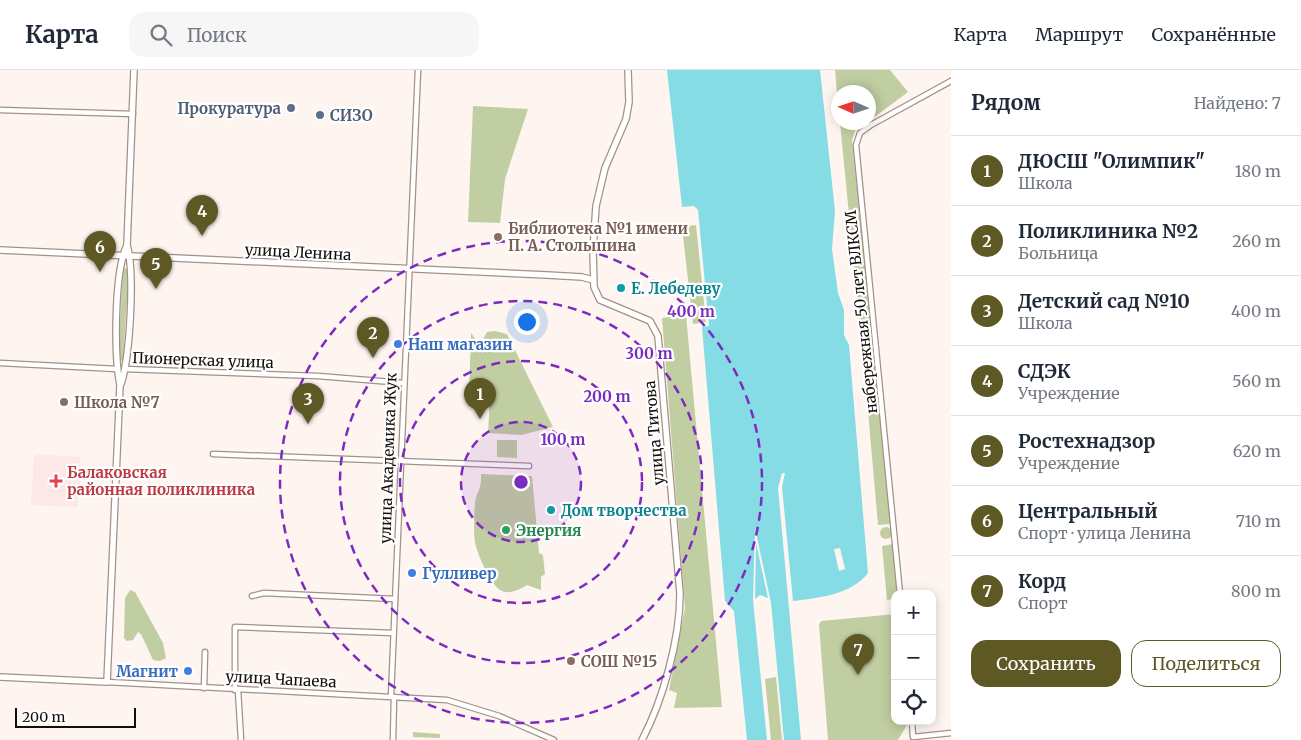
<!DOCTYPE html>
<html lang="ru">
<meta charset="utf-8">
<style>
:root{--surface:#fff;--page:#f6f6f7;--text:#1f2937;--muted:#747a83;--line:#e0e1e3;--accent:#5e5825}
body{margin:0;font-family:Merriweather,serif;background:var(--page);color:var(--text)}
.controls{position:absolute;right:15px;bottom:15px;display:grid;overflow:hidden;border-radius:10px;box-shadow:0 2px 12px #0003}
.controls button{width:45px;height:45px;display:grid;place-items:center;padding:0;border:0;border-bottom:1px solid var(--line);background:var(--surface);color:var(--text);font:25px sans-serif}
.compass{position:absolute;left:831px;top:15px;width:45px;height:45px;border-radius:50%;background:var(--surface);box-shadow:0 2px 12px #0003;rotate:273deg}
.scale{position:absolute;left:15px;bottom:12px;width:121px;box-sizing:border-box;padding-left:5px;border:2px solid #140d0a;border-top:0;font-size:14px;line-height:18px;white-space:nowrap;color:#140d0a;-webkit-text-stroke:4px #fff;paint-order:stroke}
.you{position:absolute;left:526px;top:251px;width:18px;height:18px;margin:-12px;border:4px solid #fff;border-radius:50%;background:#1a73e8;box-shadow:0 0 0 8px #1a73e833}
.badge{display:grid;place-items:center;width:32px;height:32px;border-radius:50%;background:var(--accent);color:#fff;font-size:16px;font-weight:700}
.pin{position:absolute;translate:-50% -41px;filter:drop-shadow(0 1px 2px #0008)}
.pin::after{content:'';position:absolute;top:26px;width:18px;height:15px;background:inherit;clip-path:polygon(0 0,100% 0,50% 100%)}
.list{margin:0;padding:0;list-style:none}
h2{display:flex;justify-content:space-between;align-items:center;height:65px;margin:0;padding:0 20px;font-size:21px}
h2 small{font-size:16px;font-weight:400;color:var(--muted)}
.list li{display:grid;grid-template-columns:32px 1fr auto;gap:15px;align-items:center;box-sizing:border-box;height:70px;padding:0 20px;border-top:1px solid var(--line)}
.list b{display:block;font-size:19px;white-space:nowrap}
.list p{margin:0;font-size:16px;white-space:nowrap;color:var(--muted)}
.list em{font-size:16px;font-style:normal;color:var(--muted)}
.actions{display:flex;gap:10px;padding:15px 20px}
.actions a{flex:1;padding:11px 0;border:1px solid var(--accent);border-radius:15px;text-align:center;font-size:18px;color:var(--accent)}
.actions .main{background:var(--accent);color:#fff}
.icon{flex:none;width:28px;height:28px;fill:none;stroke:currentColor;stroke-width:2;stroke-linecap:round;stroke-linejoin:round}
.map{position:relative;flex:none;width:951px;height:670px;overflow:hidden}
header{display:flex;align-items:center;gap:30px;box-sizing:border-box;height:70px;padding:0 25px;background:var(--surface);border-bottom:1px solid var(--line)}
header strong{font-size:24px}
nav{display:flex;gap:28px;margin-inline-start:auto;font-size:18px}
.search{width:350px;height:45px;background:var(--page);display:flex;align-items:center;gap:12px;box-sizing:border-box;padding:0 18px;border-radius:15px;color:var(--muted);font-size:19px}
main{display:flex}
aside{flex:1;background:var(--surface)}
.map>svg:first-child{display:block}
.medical{fill:#fde7e7}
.green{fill:#c1cea1}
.water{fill:#86dce4}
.pier{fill:#fef5f1}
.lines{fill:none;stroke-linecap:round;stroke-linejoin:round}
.minor-casing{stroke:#a49087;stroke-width:7}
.major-casing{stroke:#a49087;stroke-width:8}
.minor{stroke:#fff;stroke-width:4.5}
.major{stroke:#fff;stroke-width:5.5}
.ring{fill:none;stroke:#7b2cbf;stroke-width:2.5;stroke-dasharray:9 6}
.service-dot{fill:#5c6f8a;stroke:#fff;stroke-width:2}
.education-dot{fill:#8d6e63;stroke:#fff;stroke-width:2}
.culture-dot{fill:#0f9aa8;stroke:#fff;stroke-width:2}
.shop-dot{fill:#3f7fe0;stroke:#fff;stroke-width:2}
.health-dot{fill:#e0444e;stroke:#fff;stroke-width:2}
.leisure-dot{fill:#2e9e5b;stroke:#fff;stroke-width:2}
.labels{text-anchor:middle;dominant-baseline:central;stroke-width:4.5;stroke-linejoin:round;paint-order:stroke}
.service-label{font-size:15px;font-weight:bold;fill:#4e5e75;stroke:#fff;text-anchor:end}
.education-label{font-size:15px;font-weight:bold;fill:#785e54;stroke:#fff;text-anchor:start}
.street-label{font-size:15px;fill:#140d0a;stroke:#fff}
.culture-label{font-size:15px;font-weight:bold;fill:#0d838f;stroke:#fff;text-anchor:start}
.shop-label{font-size:15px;font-weight:bold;fill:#366cbe;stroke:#fff;text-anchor:start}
.health-label{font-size:15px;font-weight:bold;fill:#be3a42;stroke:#fff;text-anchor:start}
.leisure-label{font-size:15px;font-weight:bold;fill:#27864d;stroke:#fff;text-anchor:start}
.centre{fill:#7b2cbf;stroke:#fff;stroke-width:2.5}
.ring-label{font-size:15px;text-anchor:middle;font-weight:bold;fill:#7b2cbf;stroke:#fff;stroke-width:4.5;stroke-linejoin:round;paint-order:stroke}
</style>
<header>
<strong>Карта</strong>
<div class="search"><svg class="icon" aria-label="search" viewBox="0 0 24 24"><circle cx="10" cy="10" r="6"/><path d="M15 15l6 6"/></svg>Поиск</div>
<nav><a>Карта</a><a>Маршрут</a><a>Сохранённые</a></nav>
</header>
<main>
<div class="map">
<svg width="951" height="670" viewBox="0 0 951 670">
<rect width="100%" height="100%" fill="#fef5f1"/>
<polygon class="medical" points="34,384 80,387 78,437 31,435"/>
<g class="green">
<polygon points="835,0 890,0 908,22 869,51 868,22 838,22 838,34"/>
<polygon points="473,36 528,39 505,109 500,153 468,152"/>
<polygon points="840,53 867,53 855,61 852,70 871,254 860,256"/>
<polygon points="696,155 706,252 693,254 682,157"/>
<polygon points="123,198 129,199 123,291 118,290"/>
<polygon points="686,245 722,637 674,638 677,623 669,620 685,538 662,248"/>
<polygon points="870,258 870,268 862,271 860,260"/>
<polygon points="495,261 507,264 553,357 521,365 488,363 490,326 469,325 471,263 480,275 487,262"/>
<polygon points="873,270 891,454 878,455 862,273"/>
<polygon points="497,370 517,370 517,388 497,387"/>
<path d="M 481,404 L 532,406 L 539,483 L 543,485 L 545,504 L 541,507 L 541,520 L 527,515 C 521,519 512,523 505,522 C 492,520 480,489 476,477 C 473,466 474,446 475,434 C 476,421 482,421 481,404 Z"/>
<circle cx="886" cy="463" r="6"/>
<polygon points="893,474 897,524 895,524 895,529 887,530 882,476"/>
<polygon points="130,520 135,522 163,573 166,588 160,591 153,590 141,564 138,562 133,570 127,571 124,568 125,528"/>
<polygon points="895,544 895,651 907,651 908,653 898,670 828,670 819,555 821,551"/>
<polygon points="776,607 782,670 771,670 765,609"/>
<polygon points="413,662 440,664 440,668 413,667"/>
</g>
<g class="water">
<path d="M 667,0 L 820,0 L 835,141 L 832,179 L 838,223 L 844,240 L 844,265 L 849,275 L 868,503 C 851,525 818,528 793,531 L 782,417 L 785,403 L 782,403 L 778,418 L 801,670 L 784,670 L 771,533 L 755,458 L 753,530 L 767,670 L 747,670 L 734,541 L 725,531 L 702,257 L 709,256 L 698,140 L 694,136 L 682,137 Z"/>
<polygon points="756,473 768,528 760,525 755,529"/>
</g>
<polygon class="pier" points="840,478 845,499 839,501 834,479"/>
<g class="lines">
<g class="minor-casing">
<g id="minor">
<polyline points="0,40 133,44"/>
<polyline points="0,293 117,299"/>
<polyline points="125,299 318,306 404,313"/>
<polyline points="213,384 529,396"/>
<polyline points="900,524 856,75 860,63 871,55 951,11"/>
<polyline points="252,526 264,523 395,529"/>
<polyline points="107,612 447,630 499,646 554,670"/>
<polyline points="204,618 205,582"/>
<polyline points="235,620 235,557 393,563"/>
<polyline points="238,620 241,670"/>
<polyline points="391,626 418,0"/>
<polyline points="912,651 913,667 951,663"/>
<polyline points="393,670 394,627"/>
</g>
</g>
<g class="major-casing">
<g id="major">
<path d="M 628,0 L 629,32 L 626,49 L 605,98 L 596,136 L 593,181 L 594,217 L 600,230 L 650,251 L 658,266 L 680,524 C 680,569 663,630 642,670"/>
<polyline points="0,180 547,205 582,207 593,210"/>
<path d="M 121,314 C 130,286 135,203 127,175 L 134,0"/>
<path d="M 0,607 L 107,612 L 120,315 C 114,286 114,202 127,175"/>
</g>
</g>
<use href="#minor" class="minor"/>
<use href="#major" class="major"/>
</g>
<circle cx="521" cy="412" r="60" fill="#7b2cbf" fill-opacity=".12"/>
<g class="ring">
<circle cx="521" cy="412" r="60"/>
<circle cx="521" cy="412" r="121"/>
<circle cx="521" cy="412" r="181"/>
<circle cx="521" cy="412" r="241"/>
</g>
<g class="service-dot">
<circle cx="291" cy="38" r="5"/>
<circle cx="320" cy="45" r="5"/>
</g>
<g class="education-dot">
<circle cx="498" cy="167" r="5"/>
<circle cx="64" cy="332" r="5"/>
<circle cx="571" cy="591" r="5"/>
</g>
<g class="culture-dot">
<circle cx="621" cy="218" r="5"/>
<circle cx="551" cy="440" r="5"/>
</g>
<g class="shop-dot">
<circle cx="398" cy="274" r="5"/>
<circle cx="412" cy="503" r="5"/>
<circle cx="188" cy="601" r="5"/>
</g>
<path class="health-dot" d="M53.5 403.5h5v5h5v5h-5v5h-5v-5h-5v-5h5z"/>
<circle class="leisure-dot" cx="506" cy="460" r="5"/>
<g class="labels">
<g class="service-label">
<text x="281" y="38">Прокуратура</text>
<text x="330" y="45" text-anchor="start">СИЗО</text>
</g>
<g class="education-label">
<text x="508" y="158">Библиотека №1 имени<tspan x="508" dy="17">П. А. Столыпина</tspan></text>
<text x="74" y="332">Школа №7</text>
<text x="581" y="591">СОШ №15</text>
</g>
<g class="street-label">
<text transform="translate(298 182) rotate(3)">улица Ленина</text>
<text transform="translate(861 242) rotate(-96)">набережная 50 лет ВЛКСМ</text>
<text transform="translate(203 290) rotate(2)">Пионерская улица</text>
<text transform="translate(654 363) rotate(-95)">улица Титова</text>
<text transform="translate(388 388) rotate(-88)">улица Академика Жук</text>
<text transform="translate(281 609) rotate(3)">улица Чапаева</text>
</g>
<g class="culture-label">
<text x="631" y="218">Е. Лебедеву</text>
<text x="561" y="440">Дом творчества</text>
</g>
<g class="shop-label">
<text x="408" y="274">Наш магазин</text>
<text x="422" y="503">Гулливер</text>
<text x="178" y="601" text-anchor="end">Магнит</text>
</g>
<g class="health-label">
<text x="67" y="402">Балаковская<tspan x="67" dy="17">районная поликлиника</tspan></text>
</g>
<g class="leisure-label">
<text x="516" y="460">Энергия</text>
</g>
</g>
<circle cx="521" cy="412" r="8" class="centre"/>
<g class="ring-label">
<text x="691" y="247">400 m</text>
<text x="649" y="289">300 m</text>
<text x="607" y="332">200 m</text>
<text x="563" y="375">100 m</text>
</g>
</svg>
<div class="controls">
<button>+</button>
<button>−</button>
<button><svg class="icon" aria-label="locate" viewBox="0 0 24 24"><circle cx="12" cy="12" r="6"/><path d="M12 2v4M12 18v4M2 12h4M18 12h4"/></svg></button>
</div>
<svg class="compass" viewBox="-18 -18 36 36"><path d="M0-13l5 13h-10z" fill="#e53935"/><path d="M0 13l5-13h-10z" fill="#747a83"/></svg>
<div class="scale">200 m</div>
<div class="you"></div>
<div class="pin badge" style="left:480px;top:349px">1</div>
<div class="pin badge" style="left:373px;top:288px">2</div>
<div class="pin badge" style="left:308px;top:354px">3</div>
<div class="pin badge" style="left:202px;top:166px">4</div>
<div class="pin badge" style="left:156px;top:219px">5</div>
<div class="pin badge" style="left:100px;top:202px">6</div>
<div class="pin badge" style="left:858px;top:605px">7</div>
</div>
<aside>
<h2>Рядом<small>Найдено: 7</small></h2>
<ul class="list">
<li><span class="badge">1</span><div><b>ДЮСШ &quot;Олимпик&quot;</b><p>Школа</p></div><em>180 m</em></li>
<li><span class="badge">2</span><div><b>Поликлиника №2</b><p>Больница</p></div><em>260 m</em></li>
<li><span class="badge">3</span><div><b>Детский сад №10</b><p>Школа</p></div><em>400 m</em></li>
<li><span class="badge">4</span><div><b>СДЭК</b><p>Учреждение</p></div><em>560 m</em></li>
<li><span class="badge">5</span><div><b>Ростехнадзор</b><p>Учреждение</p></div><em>620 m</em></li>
<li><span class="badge">6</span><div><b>Центральный</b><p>Спорт · улица Ленина</p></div><em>710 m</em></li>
<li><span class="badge">7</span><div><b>Корд</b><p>Спорт</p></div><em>800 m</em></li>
</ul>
<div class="actions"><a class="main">Сохранить</a><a>Поделиться</a></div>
</aside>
</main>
